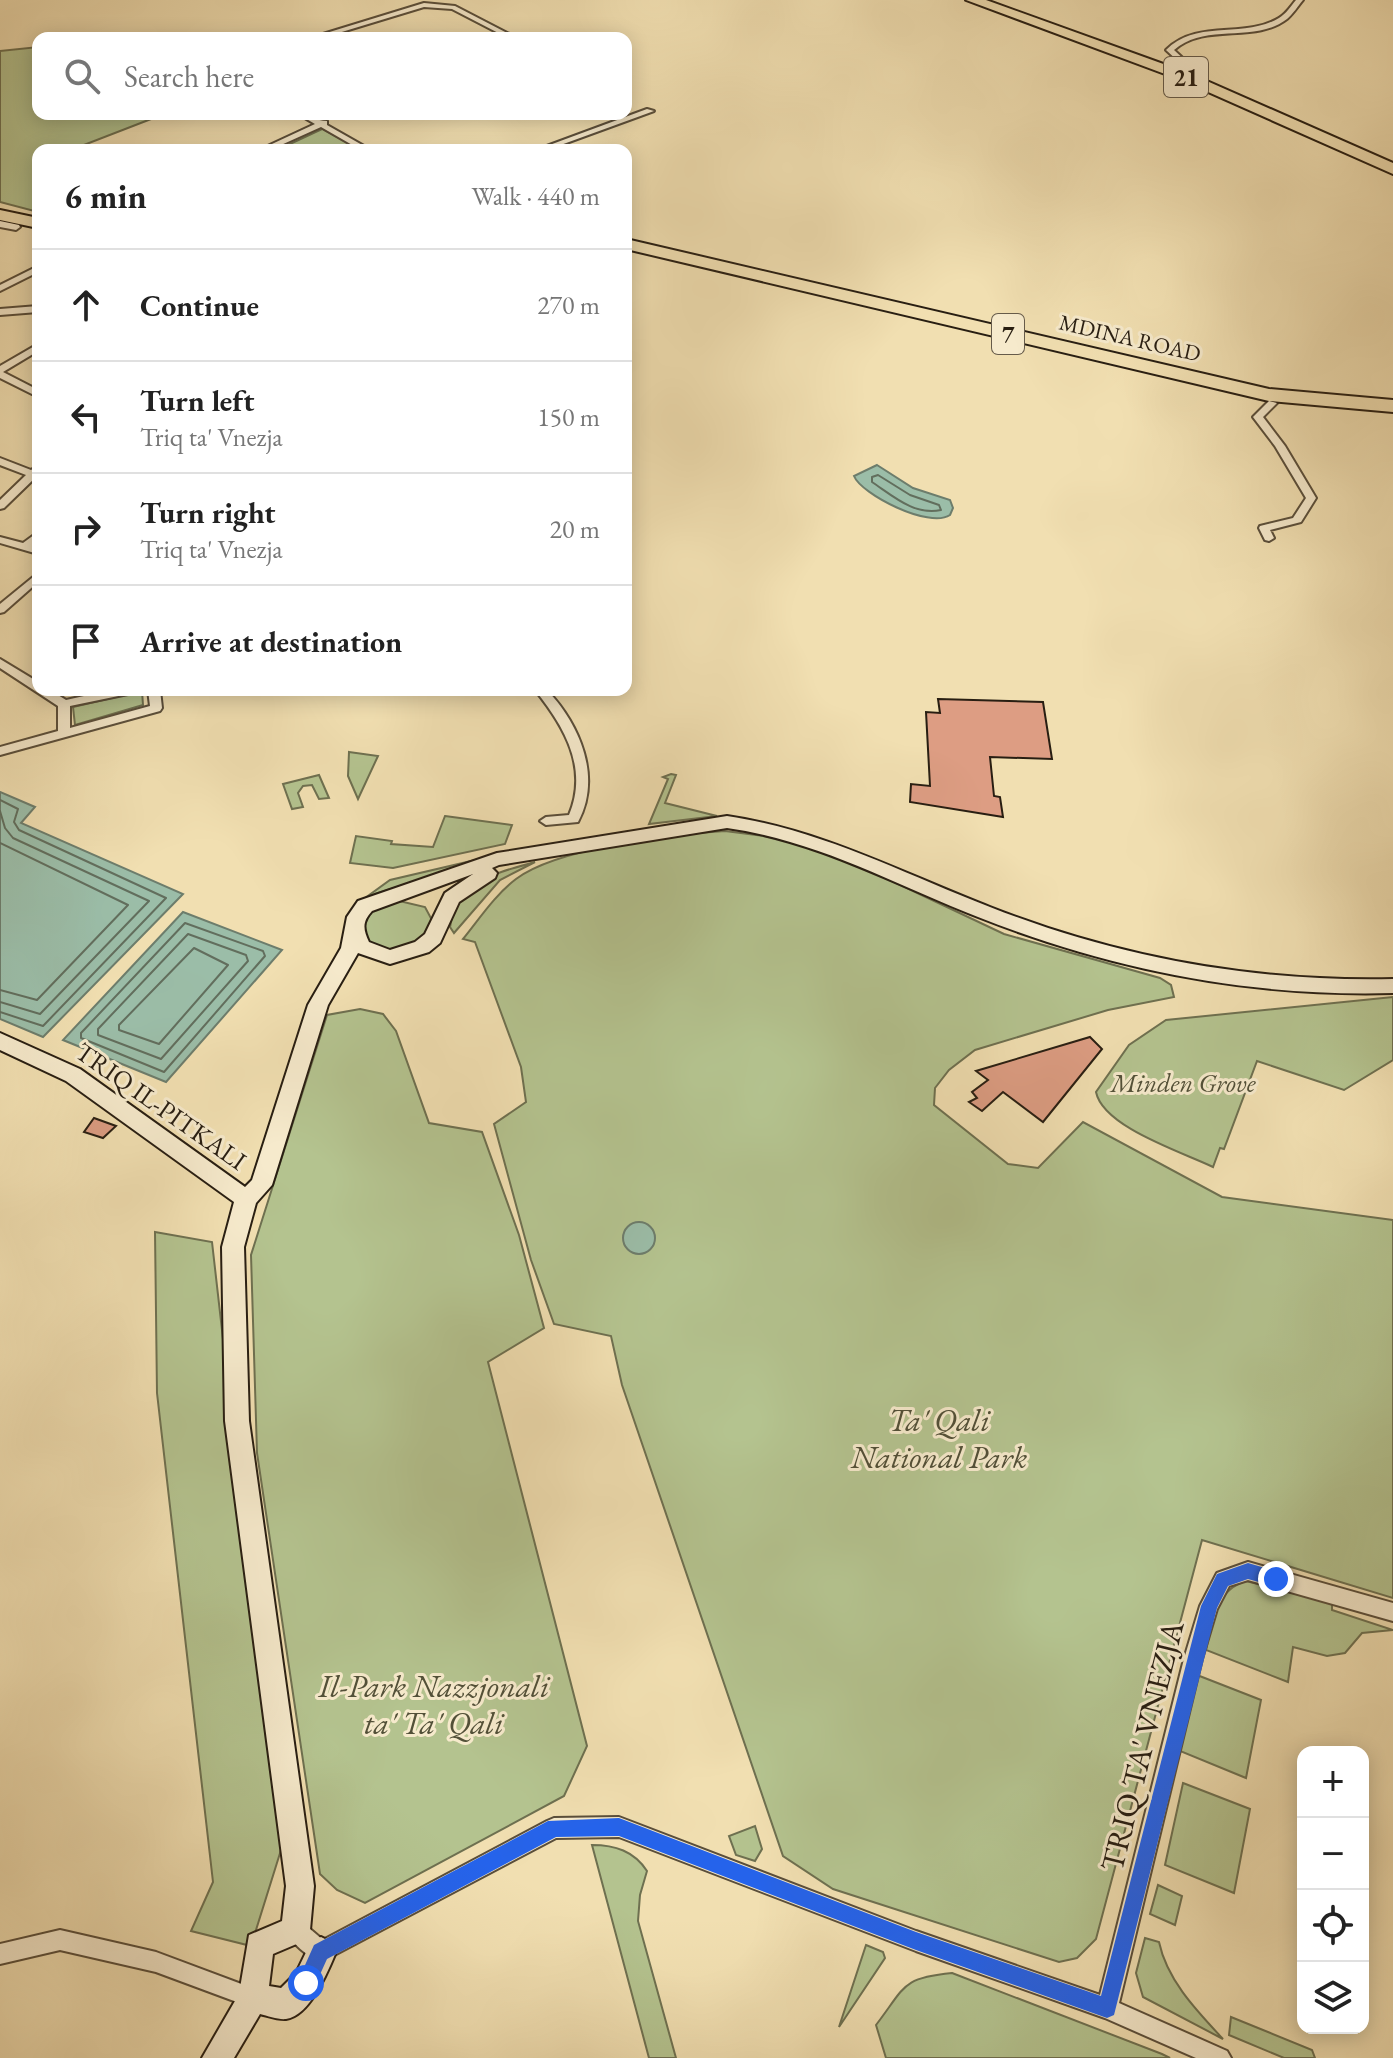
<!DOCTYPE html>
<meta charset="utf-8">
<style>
:root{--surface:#fff;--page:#f2f2f2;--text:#222;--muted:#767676;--line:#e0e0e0}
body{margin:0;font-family:"EB Garamond",serif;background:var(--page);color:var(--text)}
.controls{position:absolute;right:24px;bottom:24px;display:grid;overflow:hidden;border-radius:16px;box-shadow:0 4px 20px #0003}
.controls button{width:72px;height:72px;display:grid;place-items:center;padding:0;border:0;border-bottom:2px solid var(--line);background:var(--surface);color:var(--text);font:40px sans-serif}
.stop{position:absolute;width:24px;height:24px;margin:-18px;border:6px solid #2563eb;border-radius:50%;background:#fff}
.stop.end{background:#2563eb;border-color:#fff;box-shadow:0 2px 8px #0008}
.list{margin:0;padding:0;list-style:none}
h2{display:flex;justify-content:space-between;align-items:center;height:104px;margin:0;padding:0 32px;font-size:34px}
h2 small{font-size:26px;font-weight:400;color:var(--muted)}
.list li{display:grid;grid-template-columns:52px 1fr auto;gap:24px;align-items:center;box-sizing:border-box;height:112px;padding:0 32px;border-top:2px solid var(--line)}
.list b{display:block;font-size:30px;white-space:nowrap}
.list p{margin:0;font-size:26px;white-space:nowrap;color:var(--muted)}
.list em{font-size:26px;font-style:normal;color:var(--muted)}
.icon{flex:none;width:44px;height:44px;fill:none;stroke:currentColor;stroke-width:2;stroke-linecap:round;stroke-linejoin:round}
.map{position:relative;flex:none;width:1393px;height:2058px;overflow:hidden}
.search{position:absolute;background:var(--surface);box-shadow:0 4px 20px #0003;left:32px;top:32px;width:600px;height:88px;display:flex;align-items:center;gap:20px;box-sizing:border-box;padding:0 28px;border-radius:16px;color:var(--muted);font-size:30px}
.panel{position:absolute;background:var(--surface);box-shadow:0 4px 20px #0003;left:32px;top:144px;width:600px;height:552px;border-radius:16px}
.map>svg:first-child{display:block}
.green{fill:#b4c38f;stroke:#6e7050;stroke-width:2}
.water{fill:#9bbda8;stroke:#6d7d6c;stroke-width:2}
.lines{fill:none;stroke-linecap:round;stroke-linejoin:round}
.shore{stroke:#626e5d;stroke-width:2}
.building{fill:#dd9d83;stroke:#281e12;stroke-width:2}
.street-casing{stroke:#5a4e3a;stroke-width:4}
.secondary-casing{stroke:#281e12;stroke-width:4}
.highway-casing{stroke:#281e12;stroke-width:4}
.street{fill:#f6eacc;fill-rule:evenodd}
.secondary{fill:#f6eacc;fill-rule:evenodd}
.highway{fill:#f1dfb1;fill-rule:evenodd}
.route{fill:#2563eb}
.labels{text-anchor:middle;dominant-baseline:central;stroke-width:6;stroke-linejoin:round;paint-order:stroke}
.far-street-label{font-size:22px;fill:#281e12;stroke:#f6eacc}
.shield{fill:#f6eacc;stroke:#665b4a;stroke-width:2}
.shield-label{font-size:24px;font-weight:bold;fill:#281e12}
.park-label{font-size:26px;font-style:italic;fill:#525038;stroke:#f6eacc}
.street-label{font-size:26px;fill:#281e12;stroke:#f6eacc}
.near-park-label{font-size:32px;font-style:italic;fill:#525038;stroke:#f6eacc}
.near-street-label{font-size:32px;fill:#281e12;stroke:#f6eacc}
</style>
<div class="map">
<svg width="1393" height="2058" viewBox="0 0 1393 2058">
<rect width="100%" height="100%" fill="#f1dfb1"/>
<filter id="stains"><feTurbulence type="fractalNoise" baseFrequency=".0025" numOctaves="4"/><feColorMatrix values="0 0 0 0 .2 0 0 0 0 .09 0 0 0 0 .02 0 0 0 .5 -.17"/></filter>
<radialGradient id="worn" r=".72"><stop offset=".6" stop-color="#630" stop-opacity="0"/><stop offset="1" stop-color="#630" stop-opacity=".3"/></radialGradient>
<g class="green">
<polygon points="38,47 38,114 164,114 71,150 38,150 38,212 0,202 0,51"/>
<polygon points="323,129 361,150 277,150 322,129"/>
<polygon points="142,691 143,705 75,725 73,707"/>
<polygon points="349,752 378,756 358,799 348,776"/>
<polygon points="671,774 676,775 665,803 717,816 649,824 668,779 663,777"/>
<polygon points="319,775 329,798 319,799 312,785 303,786 298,793 303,807 292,809 283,784"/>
<polygon points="445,816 512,825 505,844 393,868 350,863 356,836 392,841 391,844 433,847"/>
<path d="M 725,831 L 780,838 L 839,856 L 1004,934 L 1160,978 L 1171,985 L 1174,997 L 1108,1010 L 975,1050 L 949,1070 L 935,1088 L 934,1105 L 1008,1164 L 1038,1168 L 1083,1122 L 1222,1197 L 1393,1220 L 1393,1598 L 1202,1540 L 1096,1939 L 1077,1958 L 1059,1962 L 833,1889 L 783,1856 L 622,1385 L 611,1336 L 554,1324 L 531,1260 L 494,1124 L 526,1102 L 521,1067 L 475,942 L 463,939 C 480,918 495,895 516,879 C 557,848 673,834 725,831 Z"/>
<polygon points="501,854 375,894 354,906 390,880"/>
<path d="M 535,862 L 500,880 L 454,933 L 450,927 C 457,881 496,873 535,862 Z"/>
<path d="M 395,900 L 425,907 L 433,922 L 425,939 C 415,942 404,948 394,949 C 377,952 349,932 367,914 C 373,908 387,904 395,900 Z"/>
<path d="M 1393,997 L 1393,1060 L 1344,1090 L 1257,1061 L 1224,1149 L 1220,1148 L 1213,1167 C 1182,1152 1103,1127 1096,1092 L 1129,1045 L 1166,1020 Z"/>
<polygon points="360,1009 383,1014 396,1031 429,1123 482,1132 519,1235 544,1328 488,1362 587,1746 564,1796 365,1903 337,1890 320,1874 257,1453 251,1255 327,1015"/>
<polygon points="155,1232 212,1242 281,1850 251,1946 191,1931 213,1882 157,1393"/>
<path d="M 1246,1581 L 1332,1603 L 1332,1610 L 1393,1630 L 1362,1633 L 1345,1653 L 1327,1656 L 1293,1647 L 1288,1682 L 1206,1650 C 1212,1623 1215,1590 1246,1581 Z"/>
<polygon points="1197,1675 1261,1700 1246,1778 1180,1751"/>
<polygon points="1183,1783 1250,1809 1234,1893 1165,1865"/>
<polygon points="755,1826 762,1849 755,1861 736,1855 729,1836"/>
<path d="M 592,1845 C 615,1845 634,1851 647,1871 L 640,1895 L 638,1921 L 676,2058 L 649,2058 Z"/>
<polygon points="1158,1885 1182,1896 1175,1925 1150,1914"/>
<path d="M 1145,1938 L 1159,1942 C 1167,1980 1196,2010 1223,2039 L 1143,1997 L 1136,1973 Z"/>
<polygon points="866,1945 883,1952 885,1958 839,2027"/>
<path d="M 952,1973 L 1162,2054 L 1170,2058 L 886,2058 L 876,2025 C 906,1986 901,1978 952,1973 Z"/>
<polygon points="1231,2017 1312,2050 1315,2058 1284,2058 1229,2035"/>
</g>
<g class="water">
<path d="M 877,465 L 913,488 L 950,500 L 953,508 L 950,515 C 929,529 861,494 854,476 Z"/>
<polygon points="0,792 35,807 21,823 183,894 43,1037 0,1019"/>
<polygon points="183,912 282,950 166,1082 63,1040"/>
<circle cx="639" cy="1238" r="16"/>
</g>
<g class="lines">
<g class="shore">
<path d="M 878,475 L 910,495 L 939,505 L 941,510 C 915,516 893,496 872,482 L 872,477 Z"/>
<polyline points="0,800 18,809 14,822 19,830 166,898 43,1026 0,1012"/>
<polyline points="0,811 5,828 13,838 149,901 40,1014 0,1002"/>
<polyline points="0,843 128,905 37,1000 0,990"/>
<polygon points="185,923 263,951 265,956 164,1072 81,1038 81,1033"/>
<polygon points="188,934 246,955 248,961 161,1059 98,1035 98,1029"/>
<polygon points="194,948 228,965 159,1044 119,1030 119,1025"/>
</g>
</g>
<g class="building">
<polygon points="938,699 1043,702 1052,759 990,757 994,796 1000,797 1003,817 910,802 911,784 930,786 926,712 940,713"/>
<polygon points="1090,1037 1102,1049 1043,1122 1003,1092 982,1111 969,1102 977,1098 972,1092 988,1080 976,1071"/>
<polygon points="94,1118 116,1126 103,1138 84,1132"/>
</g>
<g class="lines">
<g class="street-casing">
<g id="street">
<path d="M 1296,0 L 1303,0 C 1298,6 1293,14 1287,19 C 1255,44 1206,22 1174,50 L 1188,63 L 1176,70 L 1169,68 L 1179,62 L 1166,50 C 1197,19 1244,39 1279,18 C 1286,14 1291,6 1296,0 Z"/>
<polygon points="424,3 455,6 517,38 508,38 452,9 424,7 322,38 310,38"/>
<polygon points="647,109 654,111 547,150 536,150"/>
<path d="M 298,114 C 309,114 316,121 327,121 L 327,125 L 371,150 L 361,150 L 321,127 L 270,150 L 259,150 L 315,124 Z"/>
<polygon points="0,221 19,225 20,227 16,230 0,227"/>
<polygon points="38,266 38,272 0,291 0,285"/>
<polygon points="38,306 38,312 0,315 0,309"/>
<polygon points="38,344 38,351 3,372 38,390 38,397 0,378 0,366"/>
<polygon points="1269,401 1277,403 1263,417 1285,446 1316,498 1301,522 1270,530 1274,538 1269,541 1265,540 1259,528 1260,526 1293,518 1306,498 1275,446 1253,417"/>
<polygon points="0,458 31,470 38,466 38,475 4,508 0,509 0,500 26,475 0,465"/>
<polygon points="38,532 38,541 32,546 38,548 38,554 0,543 0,537 23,543"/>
<polygon points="38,573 38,582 4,612 0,613 0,604"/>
<polygon points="0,659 38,682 38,690 50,690 66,700 111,690 134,690 128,694 70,706 70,728 150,706 148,690 160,690 162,708 160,711 0,755 0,747 58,731 58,706 0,668"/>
<path d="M 535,690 L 547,690 C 580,725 602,777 578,822 L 546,825 L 540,821 L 546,817 L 569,815 C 589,768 564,726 535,690 Z"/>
<path d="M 1248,1562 L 1393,1603 L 1393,1621 L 1248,1580 L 1229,1586 L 1217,1609 L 1202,1659 L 1119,2003 L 1227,2051 L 1231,2058 L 1196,2058 L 1105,2018 L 916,1951 L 619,1837 L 556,1838 L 321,1962 C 308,1957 291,1943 286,1930 L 289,1923 L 296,1920 L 303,1923 L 323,1940 L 547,1821 L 554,1818 L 619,1817 L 916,1931 L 1100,1995 L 1184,1659 L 1200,1606 L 1217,1573 Z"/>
<polygon points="60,1930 156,1952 260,1991 263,1998 260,2005 253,2008 156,1972 60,1950 0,1964 0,1944"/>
</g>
</g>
<g class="secondary-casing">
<path id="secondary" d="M 727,816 C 822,830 902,873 990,907 C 1120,958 1253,982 1393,979 L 1393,993 C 1248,997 1112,970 978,917 C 894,884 818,841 727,828 L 499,865 L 492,868 L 497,873 L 495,878 L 459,902 L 440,943 L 429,952 L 390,964 L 358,953 L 328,1005 L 272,1185 L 256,1203 L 244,1247 L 249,1421 L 314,1886 L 310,1930 L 306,1940 L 273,1954 L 269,1986 L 281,1988 L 296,1973 L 311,1942 L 321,1937 L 331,1942 L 336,1952 C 328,1971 310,2016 286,2019 C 279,2020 268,2016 260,2014 L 234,2058 L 202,2058 L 239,1994 L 249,1935 L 282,1921 L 286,1886 L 225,1421 L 222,1247 L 234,1202 L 66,1081 L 0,1050 L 0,1033 L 80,1069 L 245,1187 L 252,1180 L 308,1005 L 341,948 L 347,917 L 358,901 L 497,853 ZM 473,874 L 445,893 L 425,934 L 415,942 L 390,950 L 369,942 C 363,929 362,922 372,911 Z"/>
</g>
<g class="highway-casing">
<g id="highway">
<polygon points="966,0 986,0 1191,74 1393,163 1393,174 1181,80"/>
<polygon points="0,210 38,218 38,228 0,220"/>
<polygon points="626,239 1269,389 1393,400 1393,412 1269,401 626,249"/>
</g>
</g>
<use href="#street" class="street"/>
<use href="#secondary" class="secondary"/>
<use href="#highway" class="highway"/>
</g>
<polygon class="route" points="1248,1563 1282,1573 1284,1579 1276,1587 1248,1579 1228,1586 1217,1608 1114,2015 1107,2018 916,1950 619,1836 556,1837 327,1959 313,1990 306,1993 299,1990 297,1983 314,1945 548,1821 619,1818 916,1932 1101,1996 1201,1606 1217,1574"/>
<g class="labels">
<g class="far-street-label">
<text transform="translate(1130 338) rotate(13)">MDINA ROAD</text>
</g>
<g class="shield">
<rect x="1164" y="57" width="44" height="40" rx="6"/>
<rect x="992" y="314" width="32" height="40" rx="6"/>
</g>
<g class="shield-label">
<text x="1186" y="77">21</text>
<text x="1008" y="334">7</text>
</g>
<g class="park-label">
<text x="1183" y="1083">Minden Grove</text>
</g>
<g class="street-label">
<text transform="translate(161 1106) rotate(35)">TRIQ IL-PITKALI</text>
</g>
<g class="near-park-label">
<text x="939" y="1420">Ta' Qali<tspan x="939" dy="37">National Park</tspan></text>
<text x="434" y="1686">Il-Park Nazzjonali<tspan x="434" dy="37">ta' Ta' Qali</tspan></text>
</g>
<g class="near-street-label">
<text transform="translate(1142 1746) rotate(-76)">TRIQ TA' VNEZJA</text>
</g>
</g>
<rect width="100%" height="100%" filter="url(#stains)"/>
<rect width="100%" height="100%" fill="url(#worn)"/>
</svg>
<div class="controls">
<button>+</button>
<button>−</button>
<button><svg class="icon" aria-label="locate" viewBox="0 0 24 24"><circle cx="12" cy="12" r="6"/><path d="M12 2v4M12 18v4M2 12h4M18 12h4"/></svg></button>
<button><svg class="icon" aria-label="layers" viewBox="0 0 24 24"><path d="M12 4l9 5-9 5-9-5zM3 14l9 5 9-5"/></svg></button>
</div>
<div class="stop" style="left:306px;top:1983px"></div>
<div class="stop end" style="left:1276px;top:1579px"></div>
<div class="search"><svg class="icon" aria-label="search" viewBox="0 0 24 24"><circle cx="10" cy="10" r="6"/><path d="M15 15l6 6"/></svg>Search here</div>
<section class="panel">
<h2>6 min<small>Walk · 440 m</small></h2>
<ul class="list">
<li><svg class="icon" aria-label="ahead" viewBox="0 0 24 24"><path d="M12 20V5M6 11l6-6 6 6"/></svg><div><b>Continue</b></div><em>270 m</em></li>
<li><svg class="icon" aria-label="left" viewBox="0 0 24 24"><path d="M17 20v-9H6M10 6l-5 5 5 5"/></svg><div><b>Turn left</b><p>Triq ta' Vnezja</p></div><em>150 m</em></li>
<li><svg class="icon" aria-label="right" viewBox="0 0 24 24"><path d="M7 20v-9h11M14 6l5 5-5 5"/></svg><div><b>Turn right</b><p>Triq ta' Vnezja</p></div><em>20 m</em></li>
<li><svg class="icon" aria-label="arrive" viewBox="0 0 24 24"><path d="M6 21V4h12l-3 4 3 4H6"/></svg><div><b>Arrive at destination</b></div></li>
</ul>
</section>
</div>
